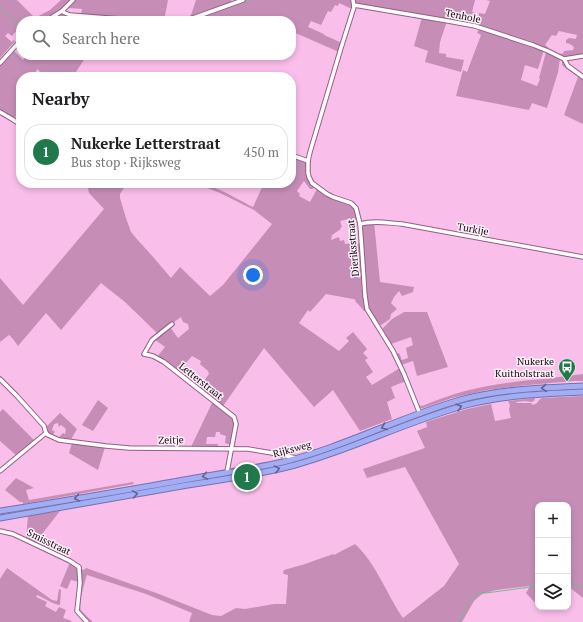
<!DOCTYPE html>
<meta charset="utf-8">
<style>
:root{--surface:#fff;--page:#f6f6f6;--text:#202124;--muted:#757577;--line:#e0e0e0;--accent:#20784b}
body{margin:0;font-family:"PT Serif",serif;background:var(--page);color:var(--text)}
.controls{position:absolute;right:12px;bottom:12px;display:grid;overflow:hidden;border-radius:8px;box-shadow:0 2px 6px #0003}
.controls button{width:36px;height:36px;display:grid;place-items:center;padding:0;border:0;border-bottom:1px solid var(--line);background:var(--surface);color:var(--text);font:20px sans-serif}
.you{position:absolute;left:253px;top:275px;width:14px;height:14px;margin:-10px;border:3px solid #fff;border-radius:50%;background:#1a73e8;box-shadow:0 0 0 6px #1a73e833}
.badge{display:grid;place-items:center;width:26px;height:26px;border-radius:50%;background:var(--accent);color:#fff;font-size:13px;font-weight:700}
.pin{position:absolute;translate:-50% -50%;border:2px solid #fff;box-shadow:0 1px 4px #0006}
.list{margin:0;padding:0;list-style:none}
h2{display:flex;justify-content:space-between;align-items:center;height:52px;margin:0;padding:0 16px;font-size:17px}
h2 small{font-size:13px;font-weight:400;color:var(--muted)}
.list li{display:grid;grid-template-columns:26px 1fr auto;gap:12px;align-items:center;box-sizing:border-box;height:56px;margin:0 8px 8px;padding:0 8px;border:1px solid var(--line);border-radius:16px}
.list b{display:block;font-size:15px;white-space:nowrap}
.list p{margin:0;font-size:13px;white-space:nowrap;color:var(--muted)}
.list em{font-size:13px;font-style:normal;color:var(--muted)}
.icon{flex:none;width:22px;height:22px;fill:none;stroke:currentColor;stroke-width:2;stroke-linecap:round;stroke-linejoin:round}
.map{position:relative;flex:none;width:583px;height:622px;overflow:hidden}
.search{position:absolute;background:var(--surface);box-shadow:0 2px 6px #0003;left:16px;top:16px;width:280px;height:44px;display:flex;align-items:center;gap:10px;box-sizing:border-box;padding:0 14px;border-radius:16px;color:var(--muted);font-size:15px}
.panel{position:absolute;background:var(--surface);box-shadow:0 2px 6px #0003;left:16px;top:72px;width:280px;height:116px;border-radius:16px}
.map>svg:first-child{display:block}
.green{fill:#c68eb7}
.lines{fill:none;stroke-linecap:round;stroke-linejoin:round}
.stream{stroke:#78b991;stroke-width:1}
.minor-casing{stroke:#935e86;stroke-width:5.5}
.highway-casing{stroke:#7273a6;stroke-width:7}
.minor{stroke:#fff;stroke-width:3.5}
.highway{stroke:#a2adf5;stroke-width:5}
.oneway{stroke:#646290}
.labels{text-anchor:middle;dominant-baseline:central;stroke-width:3;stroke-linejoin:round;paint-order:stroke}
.street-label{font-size:10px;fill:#190614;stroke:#fdf1f9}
.poi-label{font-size:10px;fill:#190614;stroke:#fdf1f9;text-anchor:end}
</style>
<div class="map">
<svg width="583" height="622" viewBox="0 0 583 622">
<rect width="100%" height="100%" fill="#fabeea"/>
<g class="green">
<polygon points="0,0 17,0 35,18 50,10 61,0 71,0 60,11 42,21 21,21 21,30 19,28 12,36 8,33 5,36 12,42 14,40 15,41 0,58"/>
<polygon points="75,0 168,0 164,21 81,14 82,9 68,8"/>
<polygon points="196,0 231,0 232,2 190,18"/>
<polygon points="245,0 352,0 353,3 352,9 339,3 338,6 335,5 331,12 328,11 321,25 311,21 308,27 324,34 324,35 340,42 341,44 339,52 291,31 291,21 187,21"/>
<polygon points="354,0 475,0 472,12 476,13 476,25 355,4"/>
<path d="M 486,0 L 583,0 L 583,54 C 576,56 567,59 560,56 L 561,53 L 563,54 L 564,51 L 573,50 L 574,47 L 570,44 L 566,43 L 566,40 L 569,38 L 576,39 L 577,35 L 559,31 L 556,36 L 552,35 L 545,45 L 549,48 L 548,50 L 480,26 L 479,24 L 479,13 L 485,14 L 490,1 Z"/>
<polygon points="60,13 69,15 131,21 49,21"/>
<polygon points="422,17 447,21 440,42 439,53 446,54 446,57 464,60 461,72 425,62 428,51 414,46"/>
<polygon points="479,29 544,50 538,69 525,65 521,80 537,86 540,79 539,78 546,52 560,59 558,72 547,108 532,103 529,110 456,96 463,70 467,72 481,35 477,33"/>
<polygon points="14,51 23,60 27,55 32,58 34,55 87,55 76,72 77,77 47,77 37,69 33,77 21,77 21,103 15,118 0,111 0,64"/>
<path d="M 562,59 L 583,78 L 583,124 L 564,115 L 578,77 C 572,72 567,70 562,65 Z"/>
<path d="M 291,156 L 306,162 C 308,173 305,179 314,187 L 313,189 L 310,189 L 304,181 L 297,191 L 300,194 L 299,196 L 310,202 L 317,189 L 327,195 L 349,203 L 355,209 L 358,220 L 350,221 L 349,219 L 340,221 L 342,227 L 340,228 L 341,229 L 332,235 L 331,240 L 339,237 L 340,241 L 344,240 L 345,244 L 360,243 L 363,296 L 366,310 L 365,311 L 364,311 L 358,304 L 355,301 L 356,300 L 353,299 L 326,294 L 310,312 L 308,310 L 299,323 L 339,351 L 349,341 L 346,338 L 353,332 L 367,349 L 363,353 L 368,358 L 365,360 L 373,372 L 366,377 L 372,385 L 400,368 L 406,381 L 391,387 L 395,398 L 387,402 L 392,419 L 360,431 L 333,390 L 314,407 L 264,348 L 223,406 L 199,388 L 209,374 L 208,371 L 200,364 L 201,361 L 192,356 L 178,372 L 157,357 L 165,347 L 154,339 L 170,327 L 178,338 L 189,329 L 188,324 L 183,322 L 181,317 L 158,334 L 125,302 L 101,283 L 61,330 L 46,313 L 18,346 L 13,339 L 9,335 L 0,342 L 0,278 L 23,305 L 104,209 L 89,193 L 87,183 L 127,183 L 120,194 L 120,198 L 126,218 L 131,232 L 136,238 L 154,258 L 171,278 L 180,267 L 210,296 L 223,285 L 272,224 L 254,210 L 220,193 L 195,183 C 212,183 237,199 253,207 L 264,183 L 291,183 Z"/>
<path d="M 374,222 L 380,282 L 414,287 L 413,292 L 402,296 L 399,291 L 394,297 L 391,303 L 397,309 L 391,314 L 390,319 L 381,325 C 374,320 369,311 367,303 L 362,226 L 365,224 Z"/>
<polygon points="404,312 427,312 448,367 417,376 413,361 401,365 396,354 399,353 402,360 408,358 406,348 413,345 411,337 391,344 383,330 383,328 392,319"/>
<path d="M 583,374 L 583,381 L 574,381 L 528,385 L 487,390 L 452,398 L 423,408 L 420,408 L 418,405 L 422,406 C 437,400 453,394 469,390 C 493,384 518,381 543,379 C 556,377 570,376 583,374 Z"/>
<path d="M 583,396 L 583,598 L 569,587 L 568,587 L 568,505 L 538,505 L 537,605 L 526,593 L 530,586 L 496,590 L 482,594 L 474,601 L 462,622 L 189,622 L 192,613 L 146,594 L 87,575 C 85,581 78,604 81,610 C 83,613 90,619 93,622 L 89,622 L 79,609 L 81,589 L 81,569 L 84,570 L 86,568 L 159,594 L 212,615 L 221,616 L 236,608 L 245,609 L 274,604 L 286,604 L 288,575 L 284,574 L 283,573 L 284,570 L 305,564 L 333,554 L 334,555 L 355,544 C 376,563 387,595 403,618 L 444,586 L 459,564 L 405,467 L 367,478 L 363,469 L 425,448 L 417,431 L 427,427 L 426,422 L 467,409 L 491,404 L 495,421 L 511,418 L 509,410 L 510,405 L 508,401 L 534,398 L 535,400 L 532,402 L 525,401 L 516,402 L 517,403 L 531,403 L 533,405 L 537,403 L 539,400 L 542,398 Z"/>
<polygon points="98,400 108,408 93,431 82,425"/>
<polygon points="213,401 233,418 235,424 231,445 225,443 226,436 220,434 220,432 216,432 215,437 207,437 206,444 218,444 218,446 229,447 229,448 191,447"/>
<polygon points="3,409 35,441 17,456 0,441 0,412"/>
<polygon points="60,413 77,429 70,441 58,438 63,433 65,434 66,429 61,425 59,427 58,423 54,424 52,430 55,432 53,434 56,437 48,434 46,427"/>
<polygon points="72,443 105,447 98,470 69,453"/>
<polygon points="16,478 34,488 26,490 29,500 133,482 134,484 23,504 23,502 20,502 5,490"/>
<polygon points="60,511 35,543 26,538 28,516"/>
<path d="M 70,562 C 79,568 78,572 79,582 L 71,580 L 67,589 L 60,586 Z"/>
<path d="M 7,568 L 52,600 L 57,601 L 59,589 L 61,590 L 60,605 C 52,604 45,598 37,595 L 36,597 L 47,602 L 45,606 L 56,612 L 59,607 L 66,610 L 63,618 L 72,621 L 71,622 L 0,622 L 0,579 Z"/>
</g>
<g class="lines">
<g class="stream">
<polyline points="0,7 20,27"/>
<polyline points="190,21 249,0"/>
<polyline points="568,583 576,584 583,587"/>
<path d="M 459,622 C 463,614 469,599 476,594 C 479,592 482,593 486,593 L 538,586"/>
</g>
<g class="minor-casing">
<g id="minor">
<polyline points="353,0 354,7 341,48 310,152 308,161 308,173 309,177 312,183 327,194 333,197 351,203 356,208 360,224 362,251 365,296 367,309 393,351 404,374 420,414"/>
<polyline points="354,5 448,21 475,26 533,45 548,51 564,59 583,56"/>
<polyline points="62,11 65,13 70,15 146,21"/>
<polyline points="46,21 62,11 73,0"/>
<polyline points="181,21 193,18 243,0"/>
<polyline points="564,59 568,66 583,77"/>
<polyline points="0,63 21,40"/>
<polyline points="0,112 12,119 21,125"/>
<polyline points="291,155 308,161"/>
<path d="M 360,224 C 374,220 388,223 402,224 L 583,257"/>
<polyline points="172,324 152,340 144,354 153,356 164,362 234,417 236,424 227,472"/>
<polyline points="0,379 17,396 44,426 46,433 0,471"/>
<polyline points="46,433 48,435 59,440 106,446 129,448 248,449 278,454 296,458"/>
<polyline points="0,531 13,534 70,561 79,567 80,583 77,611 87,622"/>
</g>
</g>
<g class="highway-casing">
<g id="highway">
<path d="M 0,511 C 58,502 115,492 173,482 C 210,475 247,470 283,462 C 344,447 400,417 460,400 C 500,389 542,388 583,386"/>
<path d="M 0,518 C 61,507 121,497 182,486 C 219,480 258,475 295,465 C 353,449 408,421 466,405 C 504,395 544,394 583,392"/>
</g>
</g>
<use href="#minor" class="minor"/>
<use href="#highway" class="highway"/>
</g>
<defs><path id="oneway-chevron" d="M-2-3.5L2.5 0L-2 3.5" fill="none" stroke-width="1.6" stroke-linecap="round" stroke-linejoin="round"/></defs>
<g class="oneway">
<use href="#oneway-chevron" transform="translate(544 388) rotate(177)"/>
<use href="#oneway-chevron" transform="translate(459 407) rotate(-16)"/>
<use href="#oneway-chevron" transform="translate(384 427) rotate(159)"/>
<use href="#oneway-chevron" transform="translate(277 469) rotate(-12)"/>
<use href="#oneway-chevron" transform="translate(205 476) rotate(170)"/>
<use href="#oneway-chevron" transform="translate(135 494) rotate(-10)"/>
<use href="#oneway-chevron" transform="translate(77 498) rotate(170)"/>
</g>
<defs>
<g id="bus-pin" transform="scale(0.9)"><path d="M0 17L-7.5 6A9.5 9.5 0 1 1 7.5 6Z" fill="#20784b" stroke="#fdf1f9"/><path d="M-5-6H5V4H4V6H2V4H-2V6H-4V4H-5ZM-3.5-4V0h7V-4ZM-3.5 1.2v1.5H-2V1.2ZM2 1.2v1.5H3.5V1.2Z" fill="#fff"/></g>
</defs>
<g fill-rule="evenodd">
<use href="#bus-pin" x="567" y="367"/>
</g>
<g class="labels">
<g class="street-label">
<text transform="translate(463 16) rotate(12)">Tenhole</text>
<text transform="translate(473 229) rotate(10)">Turkije</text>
<text transform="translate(353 248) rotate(-95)">Dieriksstraat</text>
<text transform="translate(201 381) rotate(38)">Letterstraat</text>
<text transform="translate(171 440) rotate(-1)">Zeitje</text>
<text transform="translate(292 449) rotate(-15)">Rijksweg</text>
<text transform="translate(49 542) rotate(26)">Smisstraat</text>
</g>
<g class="poi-label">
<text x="554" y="361">Nukerke<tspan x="554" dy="12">Kuitholstraat</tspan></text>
</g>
</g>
</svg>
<div class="controls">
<button>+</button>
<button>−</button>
<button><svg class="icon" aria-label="layers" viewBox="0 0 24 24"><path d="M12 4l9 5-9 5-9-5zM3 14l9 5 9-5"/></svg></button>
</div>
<div class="you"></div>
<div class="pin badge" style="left:247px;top:477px">1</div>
<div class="search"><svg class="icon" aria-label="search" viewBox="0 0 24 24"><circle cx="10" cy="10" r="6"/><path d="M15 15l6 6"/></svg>Search here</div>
<section class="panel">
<h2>Nearby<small></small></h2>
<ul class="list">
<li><span class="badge">1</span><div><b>Nukerke Letterstraat</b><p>Bus stop · Rijksweg</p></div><em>450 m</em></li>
</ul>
</section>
</div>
